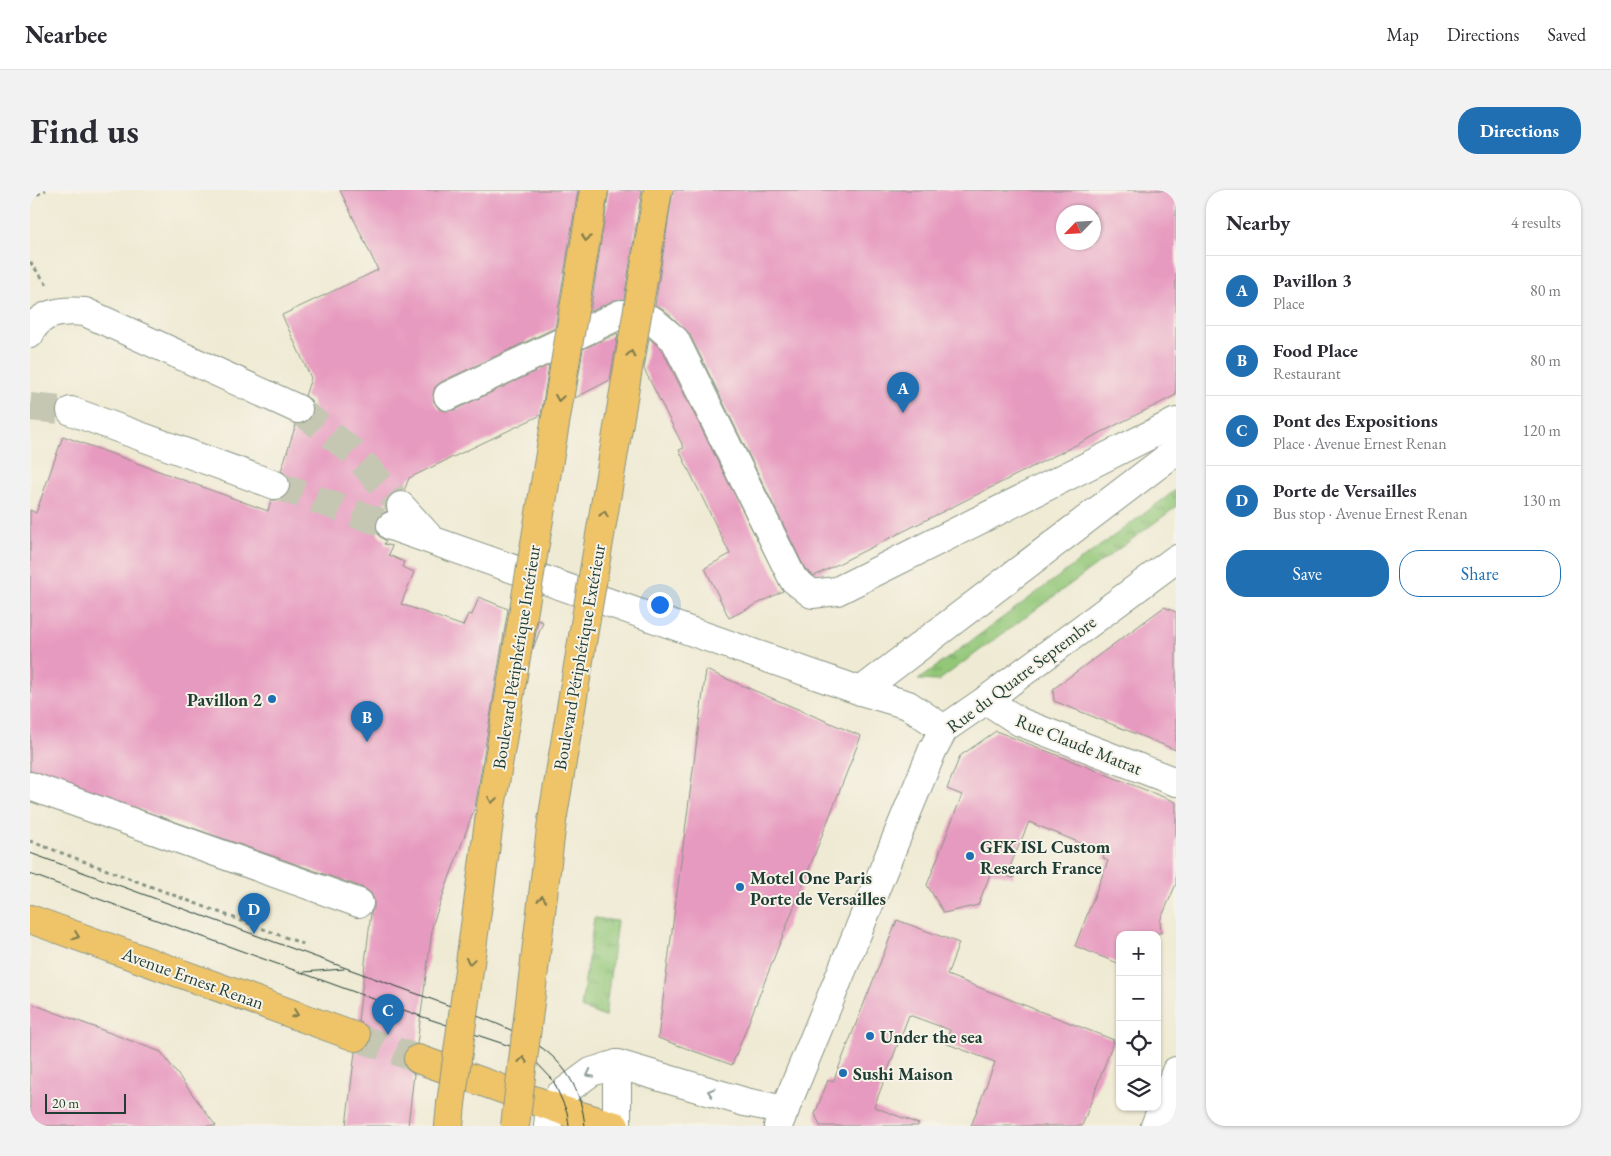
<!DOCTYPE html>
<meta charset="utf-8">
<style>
:root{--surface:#fff;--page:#f2f2f3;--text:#2b2b33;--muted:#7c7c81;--line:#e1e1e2;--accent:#1f6fb2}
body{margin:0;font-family:"EB Garamond",serif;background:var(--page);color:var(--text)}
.controls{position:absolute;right:15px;bottom:15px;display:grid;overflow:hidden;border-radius:10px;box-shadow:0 1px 4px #0004}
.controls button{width:45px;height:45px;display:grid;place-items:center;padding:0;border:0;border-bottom:1px solid var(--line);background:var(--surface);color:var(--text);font:25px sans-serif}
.compass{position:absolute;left:1026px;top:15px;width:45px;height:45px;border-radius:50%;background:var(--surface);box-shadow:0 1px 4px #0004;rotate:245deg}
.scale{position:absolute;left:15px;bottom:12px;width:81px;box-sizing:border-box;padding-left:5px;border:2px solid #1f3d34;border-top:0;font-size:14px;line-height:18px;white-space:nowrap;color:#1f3d34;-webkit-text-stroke:4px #f7f3e8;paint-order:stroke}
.you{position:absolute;left:629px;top:414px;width:18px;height:18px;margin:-12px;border:4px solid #fff;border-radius:50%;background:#1a73e8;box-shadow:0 0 0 8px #1a73e833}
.badge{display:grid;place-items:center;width:32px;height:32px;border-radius:50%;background:var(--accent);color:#fff;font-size:16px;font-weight:700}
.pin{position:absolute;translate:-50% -41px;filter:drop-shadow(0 1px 2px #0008)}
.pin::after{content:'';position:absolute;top:26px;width:18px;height:15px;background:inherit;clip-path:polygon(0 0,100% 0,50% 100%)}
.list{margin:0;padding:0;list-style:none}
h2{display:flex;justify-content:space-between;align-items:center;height:65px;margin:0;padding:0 20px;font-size:21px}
h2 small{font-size:16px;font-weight:400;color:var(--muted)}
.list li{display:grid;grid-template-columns:32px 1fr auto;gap:15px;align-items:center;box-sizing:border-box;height:70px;padding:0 20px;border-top:1px solid var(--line)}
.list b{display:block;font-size:19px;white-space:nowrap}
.list p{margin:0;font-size:16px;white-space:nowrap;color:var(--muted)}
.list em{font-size:16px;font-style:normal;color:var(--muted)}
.actions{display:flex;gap:10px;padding:15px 20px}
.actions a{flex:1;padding:11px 0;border:1px solid var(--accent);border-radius:20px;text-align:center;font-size:18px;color:var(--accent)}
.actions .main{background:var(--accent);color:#fff}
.icon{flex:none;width:28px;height:28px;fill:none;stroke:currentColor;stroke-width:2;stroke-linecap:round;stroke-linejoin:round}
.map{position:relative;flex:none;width:1146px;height:936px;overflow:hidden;border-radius:20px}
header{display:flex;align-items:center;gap:30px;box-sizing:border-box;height:70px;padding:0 25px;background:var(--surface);border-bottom:1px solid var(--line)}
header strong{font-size:24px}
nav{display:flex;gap:28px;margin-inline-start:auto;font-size:18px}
.intro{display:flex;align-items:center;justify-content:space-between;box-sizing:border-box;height:120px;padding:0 30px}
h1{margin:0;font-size:35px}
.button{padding:12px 22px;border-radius:20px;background:var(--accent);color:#fff;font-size:18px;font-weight:700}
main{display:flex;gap:30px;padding:0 30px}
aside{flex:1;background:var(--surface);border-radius:20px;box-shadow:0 1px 4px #0004}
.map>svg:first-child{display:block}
.grass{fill:url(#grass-tufts);stroke:#598256}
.building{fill:#e79abf;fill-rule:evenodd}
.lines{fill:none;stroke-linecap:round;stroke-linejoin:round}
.minor-tunnel{stroke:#c5c7b3;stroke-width:28;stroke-dasharray:28 14;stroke-linecap:butt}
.major-tunnel{stroke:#c5c7b3;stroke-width:28;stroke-dasharray:28 14;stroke-linecap:butt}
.minor-casing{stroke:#879484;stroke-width:30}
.major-casing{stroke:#879484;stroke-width:30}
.highway-casing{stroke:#879484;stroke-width:30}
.path{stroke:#879484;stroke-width:3;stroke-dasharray:4 4;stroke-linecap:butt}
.minor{stroke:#fff;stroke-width:28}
.major{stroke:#efc469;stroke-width:28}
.highway{stroke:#efc469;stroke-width:28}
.tram{stroke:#1f3d34;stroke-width:1}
.highway-bridge-casing{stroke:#879484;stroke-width:30;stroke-linecap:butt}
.highway-bridge{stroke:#efc469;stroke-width:28}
.oneway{stroke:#7d7a4c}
.oneway2{stroke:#8f9e9a}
.poi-dot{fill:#1f6fb2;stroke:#f7f3e8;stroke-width:2}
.labels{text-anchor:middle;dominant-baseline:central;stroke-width:4;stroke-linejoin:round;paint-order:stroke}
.street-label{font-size:18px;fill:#1f3d34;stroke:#f7f3e8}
.poi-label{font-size:18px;font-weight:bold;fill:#1f3d34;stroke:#f7f3e8;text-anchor:start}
</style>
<header>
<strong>Nearbee</strong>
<nav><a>Map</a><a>Directions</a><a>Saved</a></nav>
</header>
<div class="intro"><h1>Find us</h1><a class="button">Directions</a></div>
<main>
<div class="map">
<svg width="1146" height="936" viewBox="0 0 1146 936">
<defs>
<pattern id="grass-tufts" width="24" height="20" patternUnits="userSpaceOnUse" patternTransform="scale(1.25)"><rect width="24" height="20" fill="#93c778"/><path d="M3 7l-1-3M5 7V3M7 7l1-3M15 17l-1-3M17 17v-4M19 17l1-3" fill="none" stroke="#77a363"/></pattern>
</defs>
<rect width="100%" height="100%" fill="#f7f3e8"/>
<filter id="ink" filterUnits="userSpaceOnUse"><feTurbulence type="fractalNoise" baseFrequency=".02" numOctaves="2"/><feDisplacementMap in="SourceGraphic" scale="10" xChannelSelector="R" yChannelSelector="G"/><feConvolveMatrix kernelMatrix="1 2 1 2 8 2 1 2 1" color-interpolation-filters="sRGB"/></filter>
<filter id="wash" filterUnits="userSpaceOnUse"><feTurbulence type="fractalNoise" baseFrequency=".0096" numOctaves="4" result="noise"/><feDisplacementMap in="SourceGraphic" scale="20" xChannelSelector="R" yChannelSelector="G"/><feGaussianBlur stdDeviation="1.12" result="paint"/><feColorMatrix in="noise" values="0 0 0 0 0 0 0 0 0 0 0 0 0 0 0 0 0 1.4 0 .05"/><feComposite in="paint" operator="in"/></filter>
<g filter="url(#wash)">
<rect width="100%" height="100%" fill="#efead3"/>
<g class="grass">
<polygon points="1146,300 1146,317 908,491 888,490"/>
<polygon points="564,728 587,731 575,827 551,818"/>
</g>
<g id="blocks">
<g class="building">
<polygon points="310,0 548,0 525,138 411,192 405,197 403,204 404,212 409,219 416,221 424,220 519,175 511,225 379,288 374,301 367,301 360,305 356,312 357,321 350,325 346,331 346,338 349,346 356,351 354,354 362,356 359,365 374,372 372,377 384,382 371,414 433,436 438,424 442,425 449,407 478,419 445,617 403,733 387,854 378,857 373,864 373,871 376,879 384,884 378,936 316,936 325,862 336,859 341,852 341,844 338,837 328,831 341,723 344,718 344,710 341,703 334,698 0,581 0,320 6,323 33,246 238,321 241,310 248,310 255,307 260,300 260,293 257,285 251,281 266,234 277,231 282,225 284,218 281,210 275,206 281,188 252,125 348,80"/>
<polygon points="579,0 612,0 594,109 584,110 560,122"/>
<path d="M 643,0 L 1146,0 L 1146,205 L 784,386 L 775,379 L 659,143 L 632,118 L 625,115 ZM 1034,22 L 1064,22 L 1064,52 L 1034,52 Z"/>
<polygon points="588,143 580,190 545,208 553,159"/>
<polygon points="619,148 632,160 753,401 699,428 675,378 700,364 649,260 654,258 614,179"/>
<polygon points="1134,417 1146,422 1146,560 1024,511 1023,499"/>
<polygon points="508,430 513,432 503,459"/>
<polygon points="676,480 831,546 702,875 628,848"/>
<polygon points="966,541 1146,612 1146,694 1130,731 1131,743 1090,745 1090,774 1045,756 1078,671 1073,668 1075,663 999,632 981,674 984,688 961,682 948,715 914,723 897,695 932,605 917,599 930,566"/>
<polygon points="867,730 929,753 917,785 1084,850 1052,936 941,936 965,872 915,853 920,840 879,825 844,917 889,934 888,936 790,936 785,924 798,890 803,892"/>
<polygon points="0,813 131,862 186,936 0,936"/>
</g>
</g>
</g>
<g filter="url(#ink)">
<use href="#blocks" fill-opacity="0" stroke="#879484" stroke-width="1"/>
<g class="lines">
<g class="minor-tunnel">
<polyline points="0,217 41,221"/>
<polyline points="268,219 323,262 371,316"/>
<polyline points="245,295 361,336"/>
</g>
<polyline class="major-tunnel" points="326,847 388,869"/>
<g class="minor-casing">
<g id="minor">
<path d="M 0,144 C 9,121 34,120 55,122 L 268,219"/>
<polyline points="418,206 591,124 622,130 645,150 763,389 782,404 807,401 1146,232"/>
<polyline points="41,221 245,295"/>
<polyline points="371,316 400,348"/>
<polyline points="361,336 831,501 1146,261"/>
<polyline points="831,501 878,515 914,539"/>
<polyline points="956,510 990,532 1146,592"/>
<polyline points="0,596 329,713"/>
<polyline points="518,936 520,916 530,905 561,882 587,874 715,912 755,920"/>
<polyline points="587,936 587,874"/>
<polyline points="748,936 903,559 914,539 956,510 1146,369"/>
<polyline points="1125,936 1146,881"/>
</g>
</g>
<g class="major-casing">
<g id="major">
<polyline points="0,729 326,847"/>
<polyline points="388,869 537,922 585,936"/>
</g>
</g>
<g class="highway-casing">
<polyline id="highway" points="419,936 421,914"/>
</g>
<g class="path">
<polyline points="0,8 16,0"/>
<polyline points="0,72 19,97"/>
<polyline points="0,651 276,755"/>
</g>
<use href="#minor" class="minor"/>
<use href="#major" class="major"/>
<use href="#highway" class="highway"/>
<g class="tram">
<path d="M 0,663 L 434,821 C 494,844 547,862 555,936"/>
<polyline points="0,684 393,827 480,856 504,870 523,890 537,922 539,936"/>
<polyline points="274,782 314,779"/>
</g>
<g class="highway-bridge-casing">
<g id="highway-bridge">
<polyline points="421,914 461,617 564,0"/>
<polyline points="485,936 522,631 628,0"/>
</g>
</g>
<use href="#highway-bridge" class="highway-bridge"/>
</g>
<defs><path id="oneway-chevron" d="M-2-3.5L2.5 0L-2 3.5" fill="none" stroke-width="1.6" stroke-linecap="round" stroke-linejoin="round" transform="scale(1.25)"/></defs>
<g class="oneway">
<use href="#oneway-chevron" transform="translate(556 48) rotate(99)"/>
<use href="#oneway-chevron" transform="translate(601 164) rotate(-80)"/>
<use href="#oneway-chevron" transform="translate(529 208) rotate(99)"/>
<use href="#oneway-chevron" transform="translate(574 324) rotate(-80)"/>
<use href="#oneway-chevron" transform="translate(462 610) rotate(99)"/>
<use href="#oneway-chevron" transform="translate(512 709) rotate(-83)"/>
<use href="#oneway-chevron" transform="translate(46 746) rotate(20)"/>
<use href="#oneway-chevron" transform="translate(440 771) rotate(98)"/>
<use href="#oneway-chevron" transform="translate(265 824) rotate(20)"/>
<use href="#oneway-chevron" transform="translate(493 870) rotate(-83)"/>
</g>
<g class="oneway2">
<use href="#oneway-chevron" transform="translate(560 884) rotate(153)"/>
<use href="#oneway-chevron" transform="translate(681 902) rotate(-163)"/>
</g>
</g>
<g class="poi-dot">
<circle cx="242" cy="509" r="5"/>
<circle cx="940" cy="666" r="5"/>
<circle cx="710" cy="697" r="5"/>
<circle cx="840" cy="846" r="5"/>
<circle cx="813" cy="883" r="5"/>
</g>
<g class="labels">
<g class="street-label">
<text transform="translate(486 467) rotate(-81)">Boulevard Périphérique Intérieur</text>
<text transform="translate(549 467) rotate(-80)">Boulevard Périphérique Extérieur</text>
<text transform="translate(991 484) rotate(-37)">Rue du Quatre Septembre</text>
<text transform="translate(1049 554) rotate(22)">Rue Claude Matrat</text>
<text transform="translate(163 788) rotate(20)">Avenue Ernest Renan</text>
</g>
<g class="poi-label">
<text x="232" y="509" text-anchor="end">Pavillon 2</text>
<text x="950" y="656">GFK ISL Custom<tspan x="950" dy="21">Research France</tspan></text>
<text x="720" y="687">Motel One Paris<tspan x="720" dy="21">Porte de Versailles</tspan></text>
<text x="850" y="846">Under the sea</text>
<text x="823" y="883">Sushi Maison</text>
</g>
</g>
</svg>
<div class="controls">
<button>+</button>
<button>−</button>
<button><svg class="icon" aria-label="locate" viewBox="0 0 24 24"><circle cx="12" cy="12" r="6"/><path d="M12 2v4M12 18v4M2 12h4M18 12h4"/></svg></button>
<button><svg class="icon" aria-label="layers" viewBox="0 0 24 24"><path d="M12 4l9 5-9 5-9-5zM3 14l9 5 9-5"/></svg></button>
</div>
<svg class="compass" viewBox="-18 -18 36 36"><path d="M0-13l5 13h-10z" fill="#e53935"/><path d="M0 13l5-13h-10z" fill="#7c7c81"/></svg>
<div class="scale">20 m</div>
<div class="you"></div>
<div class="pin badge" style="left:873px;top:223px">A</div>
<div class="pin badge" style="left:337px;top:552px">B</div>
<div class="pin badge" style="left:358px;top:845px">C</div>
<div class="pin badge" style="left:224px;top:744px">D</div>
</div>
<aside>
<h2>Nearby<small>4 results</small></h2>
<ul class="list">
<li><span class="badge">A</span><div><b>Pavillon 3</b><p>Place</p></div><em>80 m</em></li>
<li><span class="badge">B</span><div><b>Food Place</b><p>Restaurant</p></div><em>80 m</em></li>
<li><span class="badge">C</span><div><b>Pont des Expositions</b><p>Place · Avenue Ernest Renan</p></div><em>120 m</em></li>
<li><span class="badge">D</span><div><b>Porte de Versailles</b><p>Bus stop · Avenue Ernest Renan</p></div><em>130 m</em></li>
</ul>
<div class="actions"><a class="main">Save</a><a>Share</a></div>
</aside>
</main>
